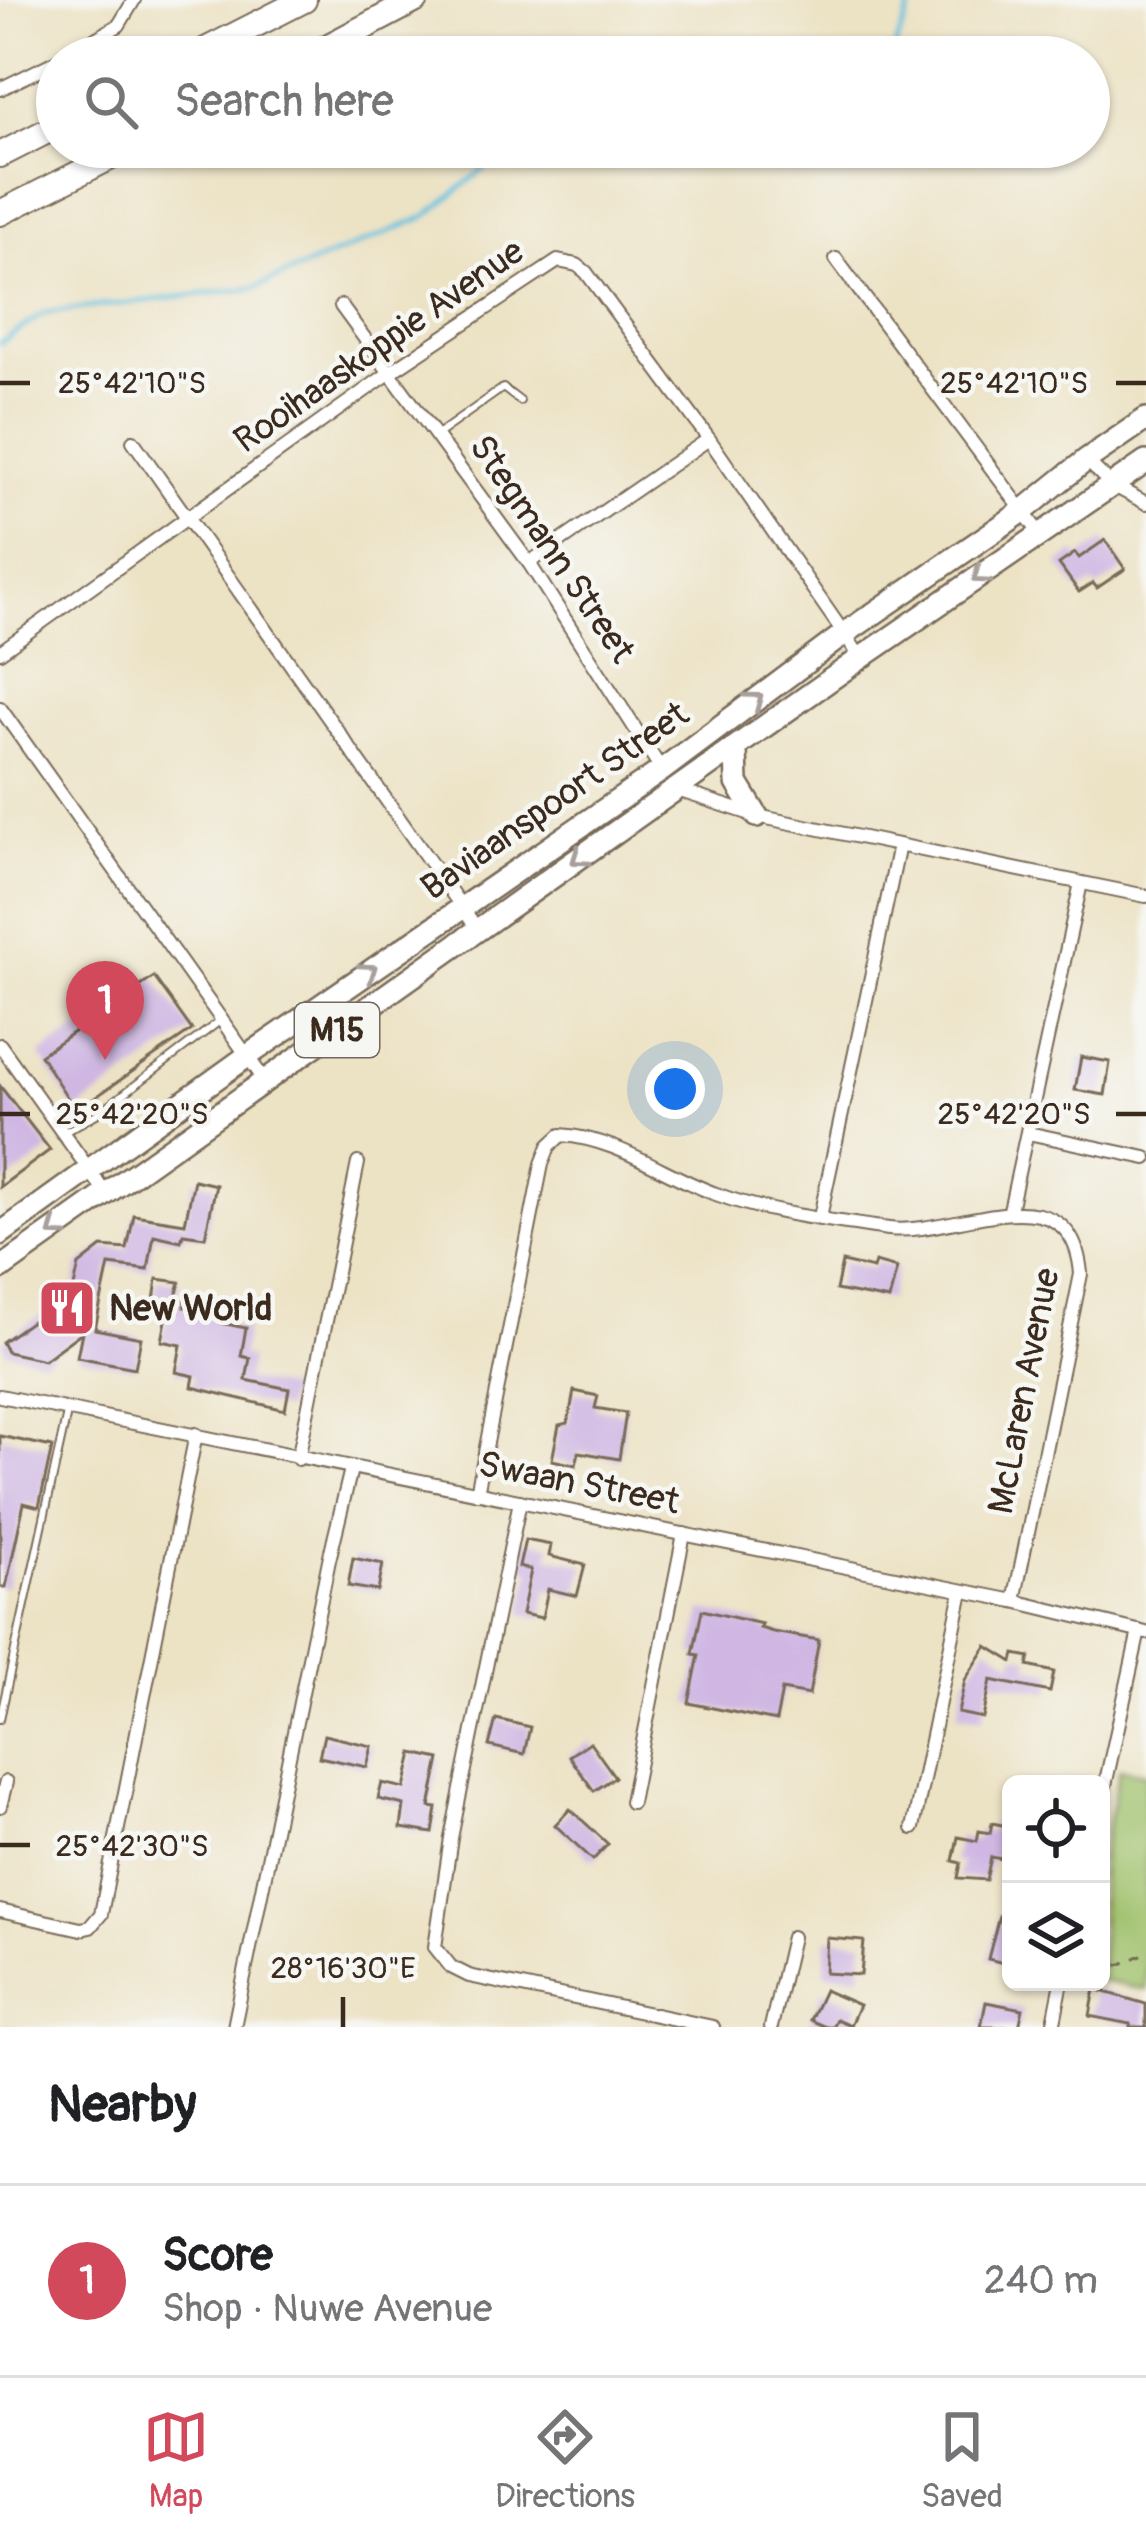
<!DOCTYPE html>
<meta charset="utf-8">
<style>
:root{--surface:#fff;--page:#f6f6f6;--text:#202124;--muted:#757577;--line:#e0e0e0;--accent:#d1495b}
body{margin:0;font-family:Pangolin,sans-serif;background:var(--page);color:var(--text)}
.controls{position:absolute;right:36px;bottom:36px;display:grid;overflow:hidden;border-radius:18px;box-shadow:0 3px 9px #0004}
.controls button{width:108px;height:108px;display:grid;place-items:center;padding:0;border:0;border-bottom:3px solid var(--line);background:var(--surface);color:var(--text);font:60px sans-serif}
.you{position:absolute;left:675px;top:1089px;width:42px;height:42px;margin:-30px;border:9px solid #fff;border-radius:50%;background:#1a73e8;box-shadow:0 0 0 18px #1a73e833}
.badge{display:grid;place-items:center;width:78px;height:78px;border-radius:50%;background:var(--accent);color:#fff;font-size:39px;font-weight:700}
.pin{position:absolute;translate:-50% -99px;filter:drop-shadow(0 3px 6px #0008)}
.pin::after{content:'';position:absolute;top:63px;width:42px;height:36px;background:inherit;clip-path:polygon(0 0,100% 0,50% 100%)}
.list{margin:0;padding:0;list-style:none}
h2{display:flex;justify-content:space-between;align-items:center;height:156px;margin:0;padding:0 48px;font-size:51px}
h2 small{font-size:39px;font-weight:400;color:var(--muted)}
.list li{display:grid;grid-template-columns:78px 1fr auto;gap:36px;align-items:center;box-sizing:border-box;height:192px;padding:0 48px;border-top:3px solid var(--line)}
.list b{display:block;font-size:45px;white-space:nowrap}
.list p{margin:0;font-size:39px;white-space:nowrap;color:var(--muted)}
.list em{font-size:39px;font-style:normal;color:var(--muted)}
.icon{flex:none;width:66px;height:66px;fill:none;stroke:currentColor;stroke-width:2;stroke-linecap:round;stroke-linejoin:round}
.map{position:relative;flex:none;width:1146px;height:2027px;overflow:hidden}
.search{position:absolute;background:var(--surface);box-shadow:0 3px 9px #0004;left:36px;right:36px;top:36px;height:132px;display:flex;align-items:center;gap:30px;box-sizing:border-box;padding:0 42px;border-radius:66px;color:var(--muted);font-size:45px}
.sheet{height:348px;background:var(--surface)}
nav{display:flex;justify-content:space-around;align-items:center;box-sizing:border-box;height:168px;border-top:3px solid var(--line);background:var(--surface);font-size:33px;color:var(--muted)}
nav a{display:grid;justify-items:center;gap:6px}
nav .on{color:var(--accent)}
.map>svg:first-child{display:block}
.green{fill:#9ec069;stroke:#6c7544;stroke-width:3}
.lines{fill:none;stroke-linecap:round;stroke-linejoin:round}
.stream{stroke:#5fc0de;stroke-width:4.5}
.building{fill:#cfb6e3}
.service-casing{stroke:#796a58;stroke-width:10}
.minor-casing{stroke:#796a58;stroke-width:16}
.primary-casing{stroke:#796a58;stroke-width:26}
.motorway-casing{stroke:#796a58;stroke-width:28}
.path{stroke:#796a58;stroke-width:3;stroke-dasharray:9 9;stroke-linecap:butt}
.service{stroke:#fff;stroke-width:6}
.minor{stroke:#fff;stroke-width:12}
.primary{stroke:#fff;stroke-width:21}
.motorway{stroke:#fff;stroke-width:24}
.oneway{stroke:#a79f9a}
.ticks{fill:none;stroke:#3b2a1e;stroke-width:4.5}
.labels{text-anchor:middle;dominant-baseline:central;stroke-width:9;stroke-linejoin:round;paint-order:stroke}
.shield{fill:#f6f6f2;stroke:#73675e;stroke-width:3}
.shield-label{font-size:33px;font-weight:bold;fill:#3b2a1e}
.street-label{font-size:36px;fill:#3b2a1e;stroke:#f6f6f2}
.poi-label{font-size:36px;font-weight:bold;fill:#3b2a1e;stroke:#f6f6f2;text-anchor:start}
.ticks-label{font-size:30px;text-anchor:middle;fill:#3b2a1e;stroke:#f6f6f2;stroke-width:9;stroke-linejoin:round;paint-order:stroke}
</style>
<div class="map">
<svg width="1146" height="2027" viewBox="0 0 1146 2027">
<rect width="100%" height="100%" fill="#f6f6f2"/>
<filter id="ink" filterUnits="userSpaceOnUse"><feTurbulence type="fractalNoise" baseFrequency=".00833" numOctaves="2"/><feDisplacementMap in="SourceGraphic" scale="24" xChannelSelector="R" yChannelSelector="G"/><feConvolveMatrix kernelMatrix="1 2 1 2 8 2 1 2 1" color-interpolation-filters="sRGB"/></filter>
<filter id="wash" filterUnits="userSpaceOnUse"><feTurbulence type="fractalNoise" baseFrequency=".004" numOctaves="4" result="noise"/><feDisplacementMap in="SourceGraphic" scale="48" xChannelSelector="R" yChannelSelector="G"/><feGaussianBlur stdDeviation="2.7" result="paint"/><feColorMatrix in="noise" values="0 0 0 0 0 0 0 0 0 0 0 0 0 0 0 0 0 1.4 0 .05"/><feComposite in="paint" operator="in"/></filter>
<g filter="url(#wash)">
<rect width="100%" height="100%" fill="#ece2c4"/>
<polygon class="green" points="1120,1769 1146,1773 1146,1990 1101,1981 1101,1858"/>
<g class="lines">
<g class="stream">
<polyline points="891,57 914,0"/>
<polyline points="764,147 850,161 856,147"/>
<polyline points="0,343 44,313 254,288 425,217 511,147"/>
</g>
</g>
<g id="blocks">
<g class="building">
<polygon points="1105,540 1125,569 1097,588 1093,583 1079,592 1059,564 1075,553 1079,558"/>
<polygon points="154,977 192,1030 76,1111 40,1055"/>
<polygon points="1081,1057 1110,1062 1105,1095 1075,1090"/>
<polygon points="0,1086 50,1150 0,1187"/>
<polygon points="194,1180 216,1185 205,1237 183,1234 181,1241 154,1235 148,1270 109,1265 95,1329 141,1338 135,1368 77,1357 82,1332 44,1360 7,1352 2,1342 73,1292 79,1265 102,1247 127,1249 134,1215 185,1223"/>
<polygon points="842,1262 873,1269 875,1262 897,1268 889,1300 836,1290"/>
<polygon points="157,1279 180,1282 176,1297 186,1300 185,1307 223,1315 221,1323 246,1328 241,1356 250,1358 246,1380 289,1389 285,1410 192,1387 194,1376 176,1372 181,1345 162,1341 168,1310 153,1308"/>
<polygon points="574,1391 598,1396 595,1408 626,1413 619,1459 579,1452 576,1465 552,1460 559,1425 568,1423"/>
<polygon points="0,1436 52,1447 39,1507 24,1503 6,1587 0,1587"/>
<polygon points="525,1540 551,1545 549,1556 585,1565 577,1596 548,1589 542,1618 522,1614 531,1570 519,1567"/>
<polygon points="353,1558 383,1564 378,1591 348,1586"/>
<polygon points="702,1610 762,1624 760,1628 773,1632 819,1640 809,1695 782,1690 776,1721 689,1703 699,1655 693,1654"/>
<polygon points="987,1646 1013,1662 1015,1654 1030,1657 1028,1666 1054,1672 1050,1692 991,1680 983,1718 958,1713 965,1680"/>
<polygon points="496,1719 530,1727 524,1754 489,1746"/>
<polygon points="324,1735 372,1746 367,1767 319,1757"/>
<polygon points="590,1742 615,1777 594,1791 569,1756"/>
<polygon points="413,1753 440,1759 430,1807 437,1808 433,1833 401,1828 404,1805 378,1799 382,1783 405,1788"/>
<polygon points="570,1809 608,1844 593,1860 555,1825"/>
<polygon points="992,1823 1007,1826 1002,1859 991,1857 986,1880 958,1878 961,1863 953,1861 958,1837 977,1841 979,1831 990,1833"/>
<polygon points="999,1916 1011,1918 1011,1965 988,1959"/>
<polygon points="827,1938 864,1941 861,1975 825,1973"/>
<polygon points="1095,1989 1146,2004 1146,2027 1130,2027 1130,2024 1090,2016"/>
<polygon points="824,1990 859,2005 850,2025 836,2019 832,2027 826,2027 810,2020"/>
<polygon points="986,2002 1023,2009 1019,2027 981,2027"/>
</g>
</g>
</g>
<g filter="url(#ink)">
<use href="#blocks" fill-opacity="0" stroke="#796a58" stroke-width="3"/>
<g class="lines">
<g class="service-casing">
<g id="service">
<polyline points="438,434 503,388 520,401"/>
<polyline points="63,1133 100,1112 221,1020"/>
<polyline points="0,1719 67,1413"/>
</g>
</g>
<g class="minor-casing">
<g id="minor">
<polyline points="65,57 119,25 134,0"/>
<polyline points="0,89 57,61"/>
<polyline points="836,259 1040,534"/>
<polyline points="341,306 529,563 663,772"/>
<polyline points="133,441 478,930"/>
<polyline points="1086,460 1112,485 1146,503"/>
<polyline points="529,563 709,439"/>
<polyline points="0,652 392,371 558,261 577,265 586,272 709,439 861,658"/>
<polyline points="0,708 265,1081"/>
<polyline points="674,789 757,816 1146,896"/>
<polyline points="0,1045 105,1192"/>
<polyline points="1028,1133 1146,1158"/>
<polyline points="1010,1210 1081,883"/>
<polyline points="820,1217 899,845"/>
<polyline points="0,1396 1014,1601 1146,1633"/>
<polyline points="298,1459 358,1163"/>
<path d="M 477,1493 L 542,1164 L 549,1146 L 561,1135 C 619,1139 663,1175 716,1194 C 769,1214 833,1221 889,1229 C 954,1237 1072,1165 1081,1274 L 1014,1601"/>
<polyline points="520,1501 451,1838 435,1947 451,1967 469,1976 713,2027"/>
<polyline points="631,1802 684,1534"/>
<polyline points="1101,1804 1139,1631"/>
<polyline points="0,1806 6,1782"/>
<polyline points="913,1828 962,1591"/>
<polyline points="0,1911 81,1929 90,1927 101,1914 196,1434"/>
<polyline points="234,2027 329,1560 351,1469"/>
<polyline points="771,2027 792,1937"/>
<polyline points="1053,2027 1062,1982"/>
</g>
</g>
<g class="primary-casing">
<g id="primary">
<polyline points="736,750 737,783 757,816"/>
<polyline points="0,1234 246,1057 662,770 844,634 1023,511 1086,460 1146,419"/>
<polyline points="0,1269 861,658 1146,462"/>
</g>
</g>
<g class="motorway-casing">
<g id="motorway">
<polyline points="192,57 304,0"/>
<polyline points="308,57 416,0"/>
<polyline points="0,155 57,126"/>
<polyline points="0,213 131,147"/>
</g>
</g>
<polyline class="path" points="1101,1973 1146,1953"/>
<use href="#service" class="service"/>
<use href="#minor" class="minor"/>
<use href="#primary" class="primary"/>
<use href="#motorway" class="motorway"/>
</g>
<defs><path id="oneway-chevron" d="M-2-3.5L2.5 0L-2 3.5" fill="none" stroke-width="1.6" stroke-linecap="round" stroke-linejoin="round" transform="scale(3)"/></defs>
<g class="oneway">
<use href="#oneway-chevron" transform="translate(980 576) rotate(145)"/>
<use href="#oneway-chevron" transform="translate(755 700) rotate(-37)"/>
<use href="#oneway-chevron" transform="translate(579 858) rotate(145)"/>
<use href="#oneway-chevron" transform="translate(369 971) rotate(-35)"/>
<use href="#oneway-chevron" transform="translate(56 1230) rotate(144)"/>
</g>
</g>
<path class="ticks" d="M 0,383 L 30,383M 1116,383 L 1146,383M 0,1114 L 30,1114M 1116,1114 L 1146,1114M 0,1845 L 30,1845M 343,1997 L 343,2027"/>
<defs>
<g id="restaurant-square" transform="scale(3)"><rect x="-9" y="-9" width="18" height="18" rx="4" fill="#d1495b" stroke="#f6f6f2"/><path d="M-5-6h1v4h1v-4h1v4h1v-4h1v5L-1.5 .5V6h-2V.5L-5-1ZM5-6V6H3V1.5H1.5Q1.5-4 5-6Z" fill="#fff"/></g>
</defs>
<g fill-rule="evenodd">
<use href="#restaurant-square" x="67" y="1308"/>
</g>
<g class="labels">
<rect class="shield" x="295" y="1003" width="84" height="54" rx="9"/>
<g class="shield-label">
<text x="337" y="1030">M15</text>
</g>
<g class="street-label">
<text transform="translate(379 346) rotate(-35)">Rooihaaskoppie Avenue</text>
<text transform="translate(552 549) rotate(56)">Stegmann Street</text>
<text transform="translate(555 801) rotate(-35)">Baviaanspoort Street</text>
<text transform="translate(1024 1391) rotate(-79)">McLaren Avenue</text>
<text transform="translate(579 1483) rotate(11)">Swaan Street</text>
</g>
<g class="poi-label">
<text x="109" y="1308">New World</text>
</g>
</g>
<g class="ticks-label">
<text x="132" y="393">25°42'10"S</text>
<text x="1014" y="393">25°42'10"S</text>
<text x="132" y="1124">25°42'20"S</text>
<text x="1014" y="1124">25°42'20"S</text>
<text x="132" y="1856">25°42'30"S</text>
<text x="343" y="1978">28°16'30"E</text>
</g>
</svg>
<div class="controls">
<button><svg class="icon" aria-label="locate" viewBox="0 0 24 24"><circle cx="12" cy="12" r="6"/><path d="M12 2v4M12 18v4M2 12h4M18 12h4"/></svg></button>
<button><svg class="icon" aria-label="layers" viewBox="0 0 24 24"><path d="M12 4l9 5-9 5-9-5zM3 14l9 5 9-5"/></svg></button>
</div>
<div class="you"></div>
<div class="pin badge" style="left:105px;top:1060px">1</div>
<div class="search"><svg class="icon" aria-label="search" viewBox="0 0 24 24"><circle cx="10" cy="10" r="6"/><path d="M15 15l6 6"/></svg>Search here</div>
</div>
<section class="sheet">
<h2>Nearby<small></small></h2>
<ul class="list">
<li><span class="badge">1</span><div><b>Score</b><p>Shop · Nuwe Avenue</p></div><em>240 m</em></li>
</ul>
</section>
<nav>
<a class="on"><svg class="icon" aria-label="map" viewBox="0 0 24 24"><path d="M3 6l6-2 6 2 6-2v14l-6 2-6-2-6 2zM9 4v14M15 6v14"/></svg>Map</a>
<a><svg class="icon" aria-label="directions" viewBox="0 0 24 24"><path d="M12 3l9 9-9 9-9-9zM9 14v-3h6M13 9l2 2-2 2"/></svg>Directions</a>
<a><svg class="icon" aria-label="saved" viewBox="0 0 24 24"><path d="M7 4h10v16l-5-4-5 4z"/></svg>Saved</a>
</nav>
